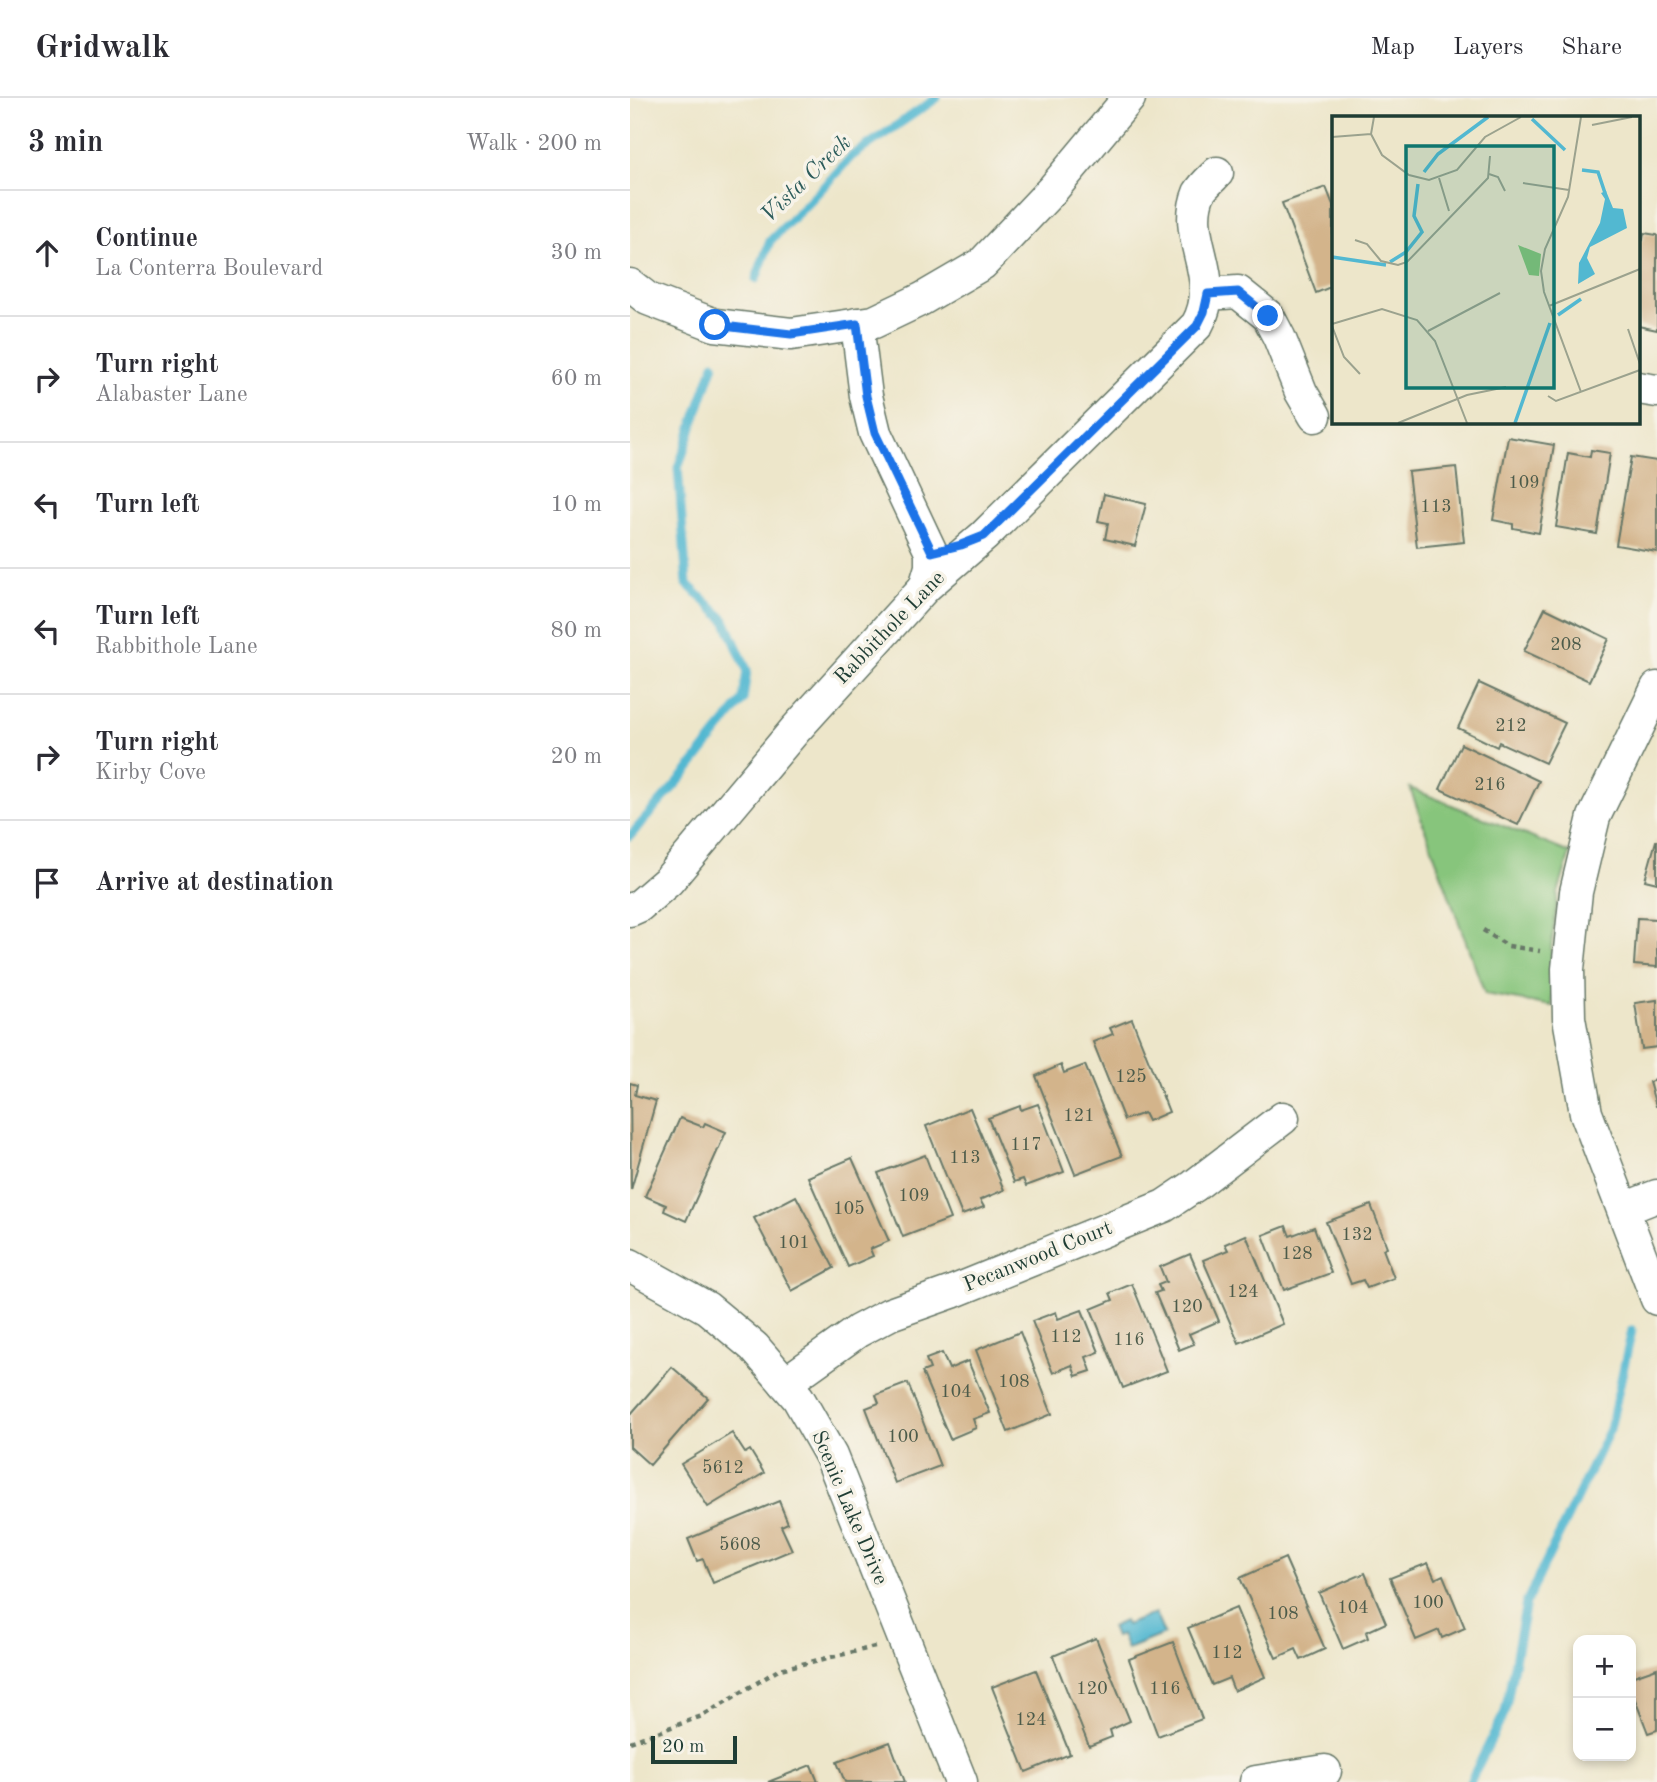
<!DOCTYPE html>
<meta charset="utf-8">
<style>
:root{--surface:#fff;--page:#f7f7f7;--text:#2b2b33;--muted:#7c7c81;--line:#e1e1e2}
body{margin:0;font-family:"Old Standard TT",serif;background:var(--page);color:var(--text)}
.controls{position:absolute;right:21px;bottom:21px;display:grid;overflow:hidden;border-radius:14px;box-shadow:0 4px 10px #0003}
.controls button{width:63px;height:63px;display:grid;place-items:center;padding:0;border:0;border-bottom:2px solid var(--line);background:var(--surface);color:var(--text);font:35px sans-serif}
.scale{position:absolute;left:21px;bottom:18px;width:86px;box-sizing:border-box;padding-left:7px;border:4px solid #1f3d34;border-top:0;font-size:19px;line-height:24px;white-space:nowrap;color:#1f3d34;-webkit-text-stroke:5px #f7f3e8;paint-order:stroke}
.stop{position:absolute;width:21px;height:21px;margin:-16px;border:5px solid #1a73e8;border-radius:50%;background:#fff}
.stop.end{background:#1a73e8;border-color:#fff;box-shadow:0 2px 7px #0008}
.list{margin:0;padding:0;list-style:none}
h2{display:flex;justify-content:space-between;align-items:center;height:91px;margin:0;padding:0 28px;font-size:30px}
h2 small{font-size:23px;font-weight:400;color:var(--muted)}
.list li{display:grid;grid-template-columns:46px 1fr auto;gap:21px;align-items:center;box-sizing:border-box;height:126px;padding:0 28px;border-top:2px solid var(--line)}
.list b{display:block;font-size:26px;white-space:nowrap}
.list p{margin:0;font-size:23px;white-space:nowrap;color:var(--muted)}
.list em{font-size:23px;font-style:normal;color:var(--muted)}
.icon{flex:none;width:38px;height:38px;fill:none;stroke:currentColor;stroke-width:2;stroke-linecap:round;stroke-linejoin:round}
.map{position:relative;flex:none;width:1027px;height:1684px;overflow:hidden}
header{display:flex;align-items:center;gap:42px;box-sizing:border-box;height:98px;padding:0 35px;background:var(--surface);border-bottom:2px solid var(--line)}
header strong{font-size:33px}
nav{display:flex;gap:38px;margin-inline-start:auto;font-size:24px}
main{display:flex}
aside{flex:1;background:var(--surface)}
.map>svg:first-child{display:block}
.green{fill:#87c57b;stroke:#538158;stroke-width:2}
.water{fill:#52b8d1;stroke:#387a82;stroke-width:2}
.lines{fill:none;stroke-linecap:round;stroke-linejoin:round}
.stream{stroke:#52b8d1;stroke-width:9}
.building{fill:#d3b48b}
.minor-casing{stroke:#677868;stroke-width:35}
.path{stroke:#677868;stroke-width:4.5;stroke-dasharray:5 5;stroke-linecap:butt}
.minor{stroke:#fff;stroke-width:32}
.route{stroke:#1a73e8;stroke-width:9}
.labels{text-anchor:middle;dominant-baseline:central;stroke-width:7;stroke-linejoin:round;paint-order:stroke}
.number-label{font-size:18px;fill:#4c5b4a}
.street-label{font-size:21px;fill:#1f3d34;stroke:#f7f3e8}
.water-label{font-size:23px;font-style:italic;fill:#2c5c5b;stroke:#f7f3e8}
.inset-river{fill:none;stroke:#52b8d1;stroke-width:3.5}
.inset-road{fill:none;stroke:#9ba28e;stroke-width:2}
.view{fill:#0f766e;fill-opacity:0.15;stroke:#0f766e;stroke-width:3.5}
.inset-edge{fill:none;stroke:#1f3d34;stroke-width:3.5}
</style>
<header>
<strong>Gridwalk</strong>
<nav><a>Map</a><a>Layers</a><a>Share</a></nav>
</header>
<main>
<aside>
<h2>3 min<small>Walk · 200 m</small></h2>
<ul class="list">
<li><svg class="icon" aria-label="ahead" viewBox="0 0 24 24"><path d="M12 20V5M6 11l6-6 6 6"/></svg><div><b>Continue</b><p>La Conterra Boulevard</p></div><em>30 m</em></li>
<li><svg class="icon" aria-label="right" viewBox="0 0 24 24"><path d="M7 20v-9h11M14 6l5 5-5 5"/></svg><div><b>Turn right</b><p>Alabaster Lane</p></div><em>60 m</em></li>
<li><svg class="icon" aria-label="left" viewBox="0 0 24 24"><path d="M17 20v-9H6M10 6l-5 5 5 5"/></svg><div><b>Turn left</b></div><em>10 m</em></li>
<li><svg class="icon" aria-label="left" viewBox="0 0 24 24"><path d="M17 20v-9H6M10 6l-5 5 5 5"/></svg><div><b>Turn left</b><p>Rabbithole Lane</p></div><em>80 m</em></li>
<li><svg class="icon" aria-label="right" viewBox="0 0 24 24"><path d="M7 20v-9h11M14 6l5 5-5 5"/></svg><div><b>Turn right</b><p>Kirby Cove</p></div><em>20 m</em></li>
<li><svg class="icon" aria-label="arrive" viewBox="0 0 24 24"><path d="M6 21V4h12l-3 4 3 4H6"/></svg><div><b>Arrive at destination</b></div></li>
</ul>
</aside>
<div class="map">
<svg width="1027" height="1684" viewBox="0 0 1027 1684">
<rect width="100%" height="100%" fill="#f7f3e8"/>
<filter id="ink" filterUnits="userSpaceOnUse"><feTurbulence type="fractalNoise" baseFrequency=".0143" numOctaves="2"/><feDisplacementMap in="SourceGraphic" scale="14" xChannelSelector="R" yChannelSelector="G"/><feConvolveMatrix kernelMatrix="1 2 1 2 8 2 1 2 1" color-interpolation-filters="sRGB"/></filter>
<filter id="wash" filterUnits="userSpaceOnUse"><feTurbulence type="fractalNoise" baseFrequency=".00686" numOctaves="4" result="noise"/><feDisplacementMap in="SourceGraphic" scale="28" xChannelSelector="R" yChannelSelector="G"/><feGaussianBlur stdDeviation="1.57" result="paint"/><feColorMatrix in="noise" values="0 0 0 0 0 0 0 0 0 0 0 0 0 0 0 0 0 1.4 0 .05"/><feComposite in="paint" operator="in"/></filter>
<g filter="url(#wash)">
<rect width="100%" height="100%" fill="#ede6ca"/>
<polygon class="green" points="780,690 940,755 928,795 921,851 922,908 855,896"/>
<polygon class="water" points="525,1515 534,1536 497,1551 491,1537 485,1539 481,1529 494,1523 496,1527"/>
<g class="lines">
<g class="stream">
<polyline points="126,181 140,143 181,102 222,58 307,0"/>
<polyline points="0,738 55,676 113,602 117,572 95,522 57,486 48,370 84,266"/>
<polyline points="840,1684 875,1614 896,1505 980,1331 1002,1232"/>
</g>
</g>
<g id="blocks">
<g class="building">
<polygon points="696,89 703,107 703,188 686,195 652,105"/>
<polygon points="1014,135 1027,137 1027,232 1008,228 1008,141 1013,142"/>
<polygon points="878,339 924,347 909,435 883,430 883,426 863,422"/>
<polygon points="961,352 980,355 967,436 926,429 938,355 960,359"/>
<polygon points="1001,359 1027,363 1027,454 986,447"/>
<polygon points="826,369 834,444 787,449 778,374"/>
<polygon points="474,396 516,406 505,448 475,441 478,425 468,423"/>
<polygon points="915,510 979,541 959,583 894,553"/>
<polygon points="849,585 935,625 915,665 869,644 867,649 828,630"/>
<polygon points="831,646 909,683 888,727 810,691"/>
<polygon points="1026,743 1027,743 1027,785 1015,782"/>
<polygon points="1007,820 1027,821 1027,869 1004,867"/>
<polygon points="1027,902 1027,949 1012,951 1005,905"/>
<polygon points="502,921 539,1014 518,1023 514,1015 494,1022 463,944 483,936 480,930"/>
<polygon points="431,967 434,975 455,967 492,1058 445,1076 406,978"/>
<polygon points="1027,981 1027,1008 1026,1008 1019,984"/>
<polygon points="0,985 7,987 5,997 26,1003 1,1092"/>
<polygon points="408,1006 434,1074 396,1088 393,1081 384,1084 358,1020 390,1008 391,1012"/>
<polygon points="340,1010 374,1092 350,1102 354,1109 332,1117 296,1028"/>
<polygon points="50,1020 73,1029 75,1025 96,1034 56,1123 34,1113 36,1107 15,1098"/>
<polygon points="295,1057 320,1121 273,1139 248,1075"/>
<polygon points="222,1060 259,1143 240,1151 243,1158 218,1169 178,1079"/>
<polygon points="166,1098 204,1170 162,1193 124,1120"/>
<polygon points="741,1107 757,1149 753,1151 764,1180 737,1190 733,1182 721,1186 696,1124"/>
<polygon points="656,1128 660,1138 684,1129 701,1175 654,1192 633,1137"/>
<polygon points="616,1137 653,1226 609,1245 573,1162 598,1152 595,1146"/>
<polygon points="560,1156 589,1223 559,1236 564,1246 549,1252 525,1195 531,1193 528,1187 536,1184 530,1169"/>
<polygon points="502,1186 537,1273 493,1290 461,1211 483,1202 480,1195"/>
<polygon points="452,1212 469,1254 456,1259 461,1273 446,1278 442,1267 423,1275 402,1223 426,1214 428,1221"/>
<polygon points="390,1234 422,1316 378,1334 346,1252"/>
<polygon points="312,1255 319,1271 338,1263 360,1315 343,1321 346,1330 320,1341 292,1274 300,1271 296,1261"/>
<polygon points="42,1269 78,1300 20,1367 0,1349 0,1317"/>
<polygon points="278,1285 310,1368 265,1385 236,1310 249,1305 246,1297"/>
<polygon points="102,1335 115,1355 120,1352 134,1375 78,1409 51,1366"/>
<polygon points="149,1403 158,1425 151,1428 162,1452 83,1485 73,1461 67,1463 58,1441"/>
<polygon points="655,1460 695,1551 671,1562 666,1551 646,1560 610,1480"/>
<polygon points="798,1465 805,1481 813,1477 835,1530 812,1540 809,1532 786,1542 760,1480"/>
<polygon points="735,1475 756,1525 736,1534 738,1540 713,1551 689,1495"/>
<polygon points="606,1510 635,1579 604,1593 599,1580 582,1587 558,1530"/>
<polygon points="466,1540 500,1623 480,1632 482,1639 459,1648 423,1558"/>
<polygon points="543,1544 572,1621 528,1638 499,1561"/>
<polygon points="1027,1570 1027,1632 1018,1635 1001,1591 1001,1579"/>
<polygon points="406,1572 440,1656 396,1674 362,1589"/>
<polygon points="260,1644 275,1684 215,1684 207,1664"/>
<polygon points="181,1667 188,1684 138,1684"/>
</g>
</g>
</g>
<g filter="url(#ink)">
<use href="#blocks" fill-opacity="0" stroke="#677868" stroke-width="2"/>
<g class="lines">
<g class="minor-casing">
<g id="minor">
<polyline points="0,187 18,201 85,227 161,236 244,224 292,201 352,166 423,91 499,0"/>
<polyline points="577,196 608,194 638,218 649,239 671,294 685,318"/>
<polyline points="227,226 236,298 245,335 301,454 301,469 295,489"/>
<polyline points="1008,290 1027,293"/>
<polyline points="1027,590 964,719 946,794 938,871 939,920 956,1015 1027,1201"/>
<path d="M 0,812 L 9,808 L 38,783 L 165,632 L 295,489 L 354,438 L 567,227 C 594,179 550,140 569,95 C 573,88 581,81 587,75"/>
<polyline points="994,1111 1027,1098"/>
<polyline points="0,1167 77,1210 124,1249 168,1300 201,1358 331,1684"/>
<polyline points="155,1285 228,1233 260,1216 322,1194 534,1108 564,1088 653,1020"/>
<polyline points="626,1684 695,1673"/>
</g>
</g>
<g class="path">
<polyline points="853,832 878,848 910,853"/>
<polyline points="0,1644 72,1618 150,1571 245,1549"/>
</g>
<use href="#minor" class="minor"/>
</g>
</g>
<g class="lines" filter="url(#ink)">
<polyline class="route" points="85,227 161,236 227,226 236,298 245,335 302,454 331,447 354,438 567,228 574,214 578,196 608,194 638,218"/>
</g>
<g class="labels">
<g class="number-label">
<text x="894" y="385">109</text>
<text x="806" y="409">113</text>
<text x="936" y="547">208</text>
<text x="881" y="628">212</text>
<text x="860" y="687">216</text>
<text x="501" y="979">125</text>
<text x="449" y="1018">121</text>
<text x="396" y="1047">117</text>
<text x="335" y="1060">113</text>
<text x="284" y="1098">109</text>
<text x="219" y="1111">105</text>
<text x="727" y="1137">132</text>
<text x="164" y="1145">101</text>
<text x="667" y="1156">128</text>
<text x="613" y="1194">124</text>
<text x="557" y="1209">120</text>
<text x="436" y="1239">112</text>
<text x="499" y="1242">116</text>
<text x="384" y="1284">108</text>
<text x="326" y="1294">104</text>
<text x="273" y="1339">100</text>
<text x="93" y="1370">5612</text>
<text x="110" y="1447">5608</text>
<text x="798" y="1505">100</text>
<text x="723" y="1510">104</text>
<text x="653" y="1516">108</text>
<text x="597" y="1555">112</text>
<text x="462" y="1591">120</text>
<text x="535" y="1591">116</text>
<text x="401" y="1622">124</text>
</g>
<g class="street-label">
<text transform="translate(260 530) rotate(-46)">Rabbithole Lane</text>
<text transform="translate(408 1159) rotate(-22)">Pecanwood Court</text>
<text transform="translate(219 1410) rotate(67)">Scenic Lake Drive</text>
</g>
<g class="water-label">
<text transform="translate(176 81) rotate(-44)">Vista Creek</text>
</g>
</g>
<g transform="translate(702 18)">
<rect width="308" height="308" fill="#ede6ca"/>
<path d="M 186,129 L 209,138 L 207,160 L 197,159 Z" fill="#87c57b"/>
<path d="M 274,75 L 281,92 L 291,93 L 295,112 L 258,131 L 255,142 L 263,158 L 246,168 L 247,147 L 268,107 L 273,83 L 269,77 Z" fill="#52b8d1"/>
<path class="inset-river" d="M 200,3 L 233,34M 250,54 L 266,56 L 273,77M 92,56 L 106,38 L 156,1M 0,141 L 54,149M 58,146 L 74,136 L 90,116 L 82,100 L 86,68M 226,199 L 249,183M 183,307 L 218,207"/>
<path class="inset-road" d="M 42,1 L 39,18 L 50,39 L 77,59 L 97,64 L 125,54 L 153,21 L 189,1M 260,9 L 300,1M 0,21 L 39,18M 157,58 L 166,61 L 173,75M 107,62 L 117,95M 191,67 L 237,74M 23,124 L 35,128 L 49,145 L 66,149 L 75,146 L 156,62 L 158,40M 217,190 L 308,153M 0,208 L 50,193 L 85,204 L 103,225 L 135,307M 0,210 L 12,241 L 28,258M 296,213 L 308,248M 96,215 L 168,177M 249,276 L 212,176 L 209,155 L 213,133 L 236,81 L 249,1M 216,280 L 224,285 L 308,254M 66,307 L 135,279 L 174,271"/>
<path class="view" d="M 74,30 L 222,30 L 222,272 L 74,272 Z"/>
<rect width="308" height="308" class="inset-edge"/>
</g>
</svg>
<div class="controls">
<button>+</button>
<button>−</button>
</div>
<div class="scale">20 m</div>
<div class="stop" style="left:85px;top:227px"></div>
<div class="stop end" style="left:638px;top:218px"></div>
</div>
</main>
